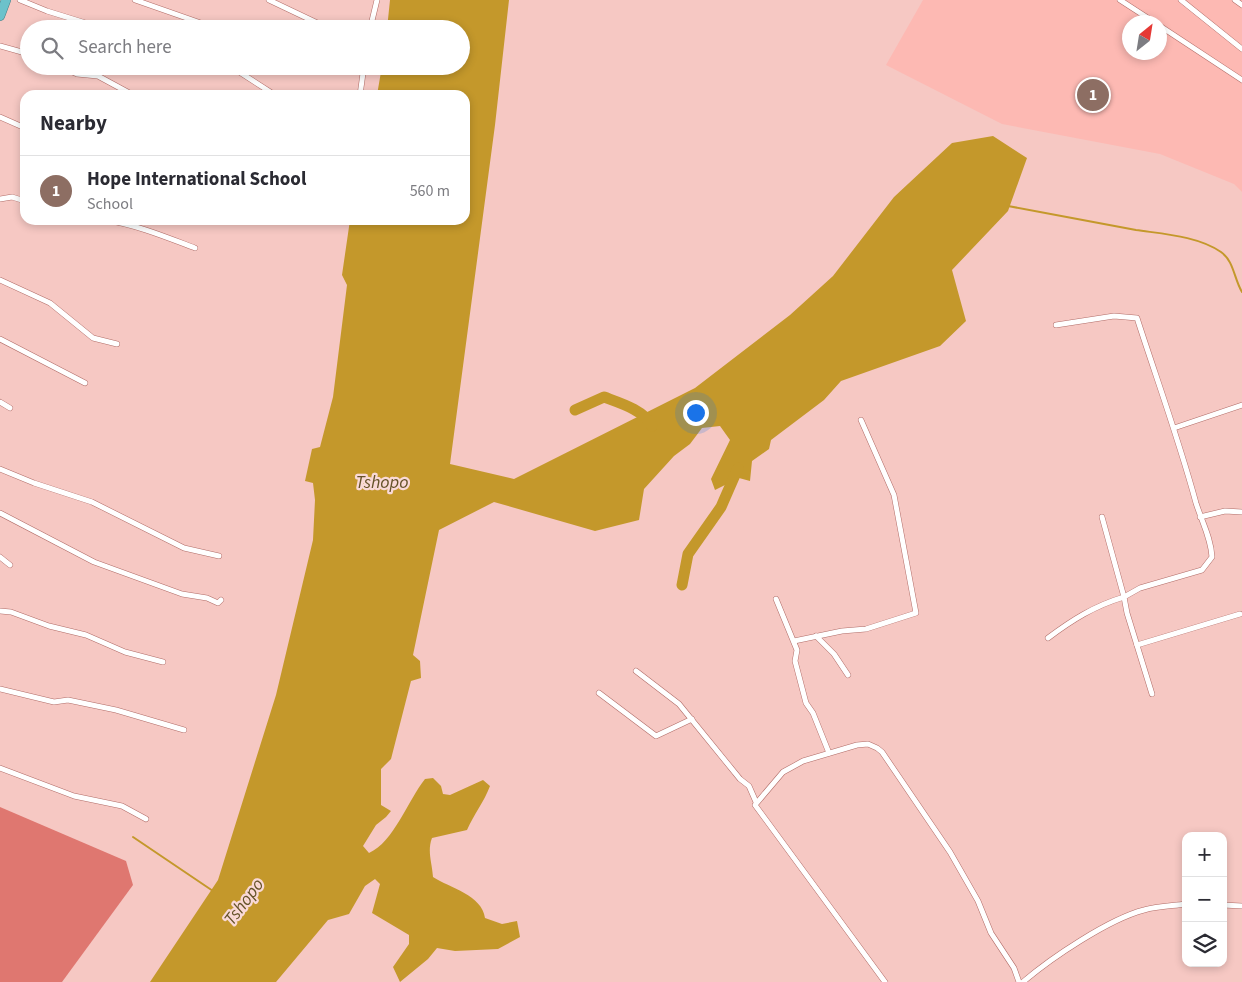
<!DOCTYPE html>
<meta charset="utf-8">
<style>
:root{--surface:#fff;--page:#f7f7f7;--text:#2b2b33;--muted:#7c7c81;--line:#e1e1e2;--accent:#b45309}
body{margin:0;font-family:"Source Sans 3",sans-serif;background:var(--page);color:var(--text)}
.controls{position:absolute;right:15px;bottom:15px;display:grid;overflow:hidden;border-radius:10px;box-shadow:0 2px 8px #0003}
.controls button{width:45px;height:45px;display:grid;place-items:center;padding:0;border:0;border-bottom:1px solid var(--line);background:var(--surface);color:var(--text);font:25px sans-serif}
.compass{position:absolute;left:1122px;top:15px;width:45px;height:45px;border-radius:50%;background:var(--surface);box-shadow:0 2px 8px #0003;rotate:30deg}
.you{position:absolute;left:695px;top:412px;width:18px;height:18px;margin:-12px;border:4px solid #fff;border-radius:50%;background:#1a73e8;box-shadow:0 0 0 8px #1a73e833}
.badge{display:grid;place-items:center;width:32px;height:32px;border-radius:50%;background:var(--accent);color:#fff;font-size:16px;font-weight:700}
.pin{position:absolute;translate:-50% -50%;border:2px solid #fff;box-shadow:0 1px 5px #0006}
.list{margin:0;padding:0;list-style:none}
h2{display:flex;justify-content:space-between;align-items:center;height:65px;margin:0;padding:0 20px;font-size:21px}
h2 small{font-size:16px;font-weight:400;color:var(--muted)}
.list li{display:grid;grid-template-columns:32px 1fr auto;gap:15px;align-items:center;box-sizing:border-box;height:70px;padding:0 20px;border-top:1px solid var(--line)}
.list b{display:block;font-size:19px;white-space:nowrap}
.list p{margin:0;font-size:16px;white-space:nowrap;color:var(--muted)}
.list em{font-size:16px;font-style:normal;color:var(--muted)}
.icon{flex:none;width:28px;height:28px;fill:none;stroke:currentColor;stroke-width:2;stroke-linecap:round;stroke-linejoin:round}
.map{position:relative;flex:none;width:1242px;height:982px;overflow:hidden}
.search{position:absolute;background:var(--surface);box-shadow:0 2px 8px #0003;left:20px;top:20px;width:450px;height:55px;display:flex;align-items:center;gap:12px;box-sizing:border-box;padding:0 18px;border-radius:28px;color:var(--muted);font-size:19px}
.panel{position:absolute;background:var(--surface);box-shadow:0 2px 8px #0003;left:20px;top:90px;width:450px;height:135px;border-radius:15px}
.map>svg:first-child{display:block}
.built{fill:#fdb9b3;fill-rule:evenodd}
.forest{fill:#df7770}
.water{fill:#c4982b}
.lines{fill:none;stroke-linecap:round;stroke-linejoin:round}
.stream{stroke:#c4982b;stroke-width:2}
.river{stroke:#c4982b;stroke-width:11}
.minor-casing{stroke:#b16c67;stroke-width:6}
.trunk-casing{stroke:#458187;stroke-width:10}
.minor{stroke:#fff;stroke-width:5}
.trunk{stroke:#6cc2cb;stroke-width:9}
.labels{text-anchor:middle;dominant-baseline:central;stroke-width:4.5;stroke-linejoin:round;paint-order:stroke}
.water-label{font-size:18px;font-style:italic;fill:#655228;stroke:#f9d9d6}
</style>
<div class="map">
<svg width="1242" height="982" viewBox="0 0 1242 982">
<rect width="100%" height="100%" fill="#f6c8c3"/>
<path class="built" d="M 923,0 L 1242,0 L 1242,192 L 1234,184 L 1160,154 L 1002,124 L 886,65 ZM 1130,22 L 1160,22 L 1160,52 L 1130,52 Z"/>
<polygon class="forest" points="0,807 126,861 133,885 62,982 0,982"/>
<path class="water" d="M 390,0 L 509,0 L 495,125 L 450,464 L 514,479 L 695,388 L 790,315 L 833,276 L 894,197 L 952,143 L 993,136 L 1027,158 L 1008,211 L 952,270 L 966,321 L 940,346 L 841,381 L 824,400 L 771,440 L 769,449 L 752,461 L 750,481 L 739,478 L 715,490 L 711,479 L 730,440 L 720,426 L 702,428 L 690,444 L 674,456 L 644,489 L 639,520 L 595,531 L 494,502 L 439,530 L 413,655 L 420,661 L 421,678 L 411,681 L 391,759 L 381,769 L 381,805 L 391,811 L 386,817 L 376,825 L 363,846 L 369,853 C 394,842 408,800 425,779 L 433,778 L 441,786 L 443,794 L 450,795 L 483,780 L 490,786 C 484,802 474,814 467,830 L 432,838 C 427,851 432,862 433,877 C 450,888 482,895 485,918 L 502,924 L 517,921 L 520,937 L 498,949 L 455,951 L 437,948 L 428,959 L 400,982 L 393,967 L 409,944 L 409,935 L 372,913 L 380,884 L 375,879 L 365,886 L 349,914 L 328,920 L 276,982 L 150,982 L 218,880 L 276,695 L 313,540 L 315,500 L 313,483 L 305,481 L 312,449 L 320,447 L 333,397 L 347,285 L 342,275 L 350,220 L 465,220 L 465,95 L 377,95 L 382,66 L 461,66 L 461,29 L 387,29 Z"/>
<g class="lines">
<g class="stream">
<path d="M 1008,206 C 1051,214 1093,222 1136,230 C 1163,234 1198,236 1221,252 C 1234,261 1234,279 1242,292"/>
<polyline points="133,837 213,891"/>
</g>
<g class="river">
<path d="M 575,410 L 604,397 C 620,403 644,410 652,426"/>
<polyline points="682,585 688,554 721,507 738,468"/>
</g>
<g class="minor-casing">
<g id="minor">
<polyline points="20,0 47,11 105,29"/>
<polyline points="135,0 218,29"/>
<polyline points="269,0 330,29"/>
<polyline points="1120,0 1154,22"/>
<polyline points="1181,0 1242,49"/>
<polyline points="1235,0 1242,5"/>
<polyline points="1160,26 1242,80"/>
<polyline points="370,29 377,0"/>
<polyline points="0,46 29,54"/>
<polyline points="59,66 77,74 98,76 133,95"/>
<polyline points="230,66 275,95"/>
<polyline points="360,95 364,66"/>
<polyline points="0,117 25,128"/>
<polyline points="0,199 12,197 25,201"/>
<path d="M 106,220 C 137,225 166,237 195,248"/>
<polyline points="344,220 344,222"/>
<polyline points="0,280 50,303 93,338 117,344"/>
<path d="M 1056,325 L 1114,316 L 1137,318 C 1157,380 1179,440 1196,503 C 1202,522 1211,538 1212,557 L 1202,570 L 1140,588 L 1124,597 L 1127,613 L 1152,694"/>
<polyline points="0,339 85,383"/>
<polyline points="0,402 10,408"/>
<polyline points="1174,428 1242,405"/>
<polyline points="0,469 34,483 92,502 184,548 219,556"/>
<polyline points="0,513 94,562 182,594 207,598 218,603 221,600"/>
<polyline points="1200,517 1225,511 1242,512"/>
<polyline points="0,557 10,565"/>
<polyline points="776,599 797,650 795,661 806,703 813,713 829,753"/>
<polyline points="0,611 11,612 49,626 86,635 125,652 163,662"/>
<polyline points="816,636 834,654 848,675"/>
<path d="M 1048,638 C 1072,620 1094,606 1124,597 L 1102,517"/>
<polyline points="794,641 842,631 866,629 916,613 894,495 861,420"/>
<polyline points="1137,645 1240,614"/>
<polyline points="636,671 679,704 740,779 749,786 756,802"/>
<polyline points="0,689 54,702 68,700 116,710 184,730"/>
<polyline points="599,693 656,736 692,719"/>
<polyline points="0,768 74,796 122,806 146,819"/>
<polyline points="1223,905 1242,906"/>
<polyline points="885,982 755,805 783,772 803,761 857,745 868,744 877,748 882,752 950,852 978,901 991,933 1014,968 1019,982"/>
<path d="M 1023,982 C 1051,958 1109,919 1144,910 C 1158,906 1172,906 1186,904"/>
</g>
</g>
<g class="trunk-casing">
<polyline id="trunk" points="0,16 6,0"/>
</g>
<use href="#minor" class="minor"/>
<use href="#trunk" class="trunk"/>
</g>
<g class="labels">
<g class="water-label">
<text x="382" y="482">Tshopo</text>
<text transform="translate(244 902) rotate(-53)">Tshopo</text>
</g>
</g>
</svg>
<div class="controls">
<button>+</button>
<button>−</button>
<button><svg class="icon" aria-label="layers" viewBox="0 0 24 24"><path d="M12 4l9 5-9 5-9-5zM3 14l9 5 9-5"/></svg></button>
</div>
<svg class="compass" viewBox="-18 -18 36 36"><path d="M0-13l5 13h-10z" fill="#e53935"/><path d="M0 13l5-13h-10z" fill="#7c7c81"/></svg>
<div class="you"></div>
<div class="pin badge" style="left:1093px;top:95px;background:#8d6e63">1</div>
<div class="search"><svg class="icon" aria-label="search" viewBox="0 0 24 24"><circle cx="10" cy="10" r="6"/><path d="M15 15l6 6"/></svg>Search here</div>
<section class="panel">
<h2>Nearby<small></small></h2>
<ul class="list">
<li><span class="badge" style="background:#8d6e63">1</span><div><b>Hope International School</b><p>School</p></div><em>560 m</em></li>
</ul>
</section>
</div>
